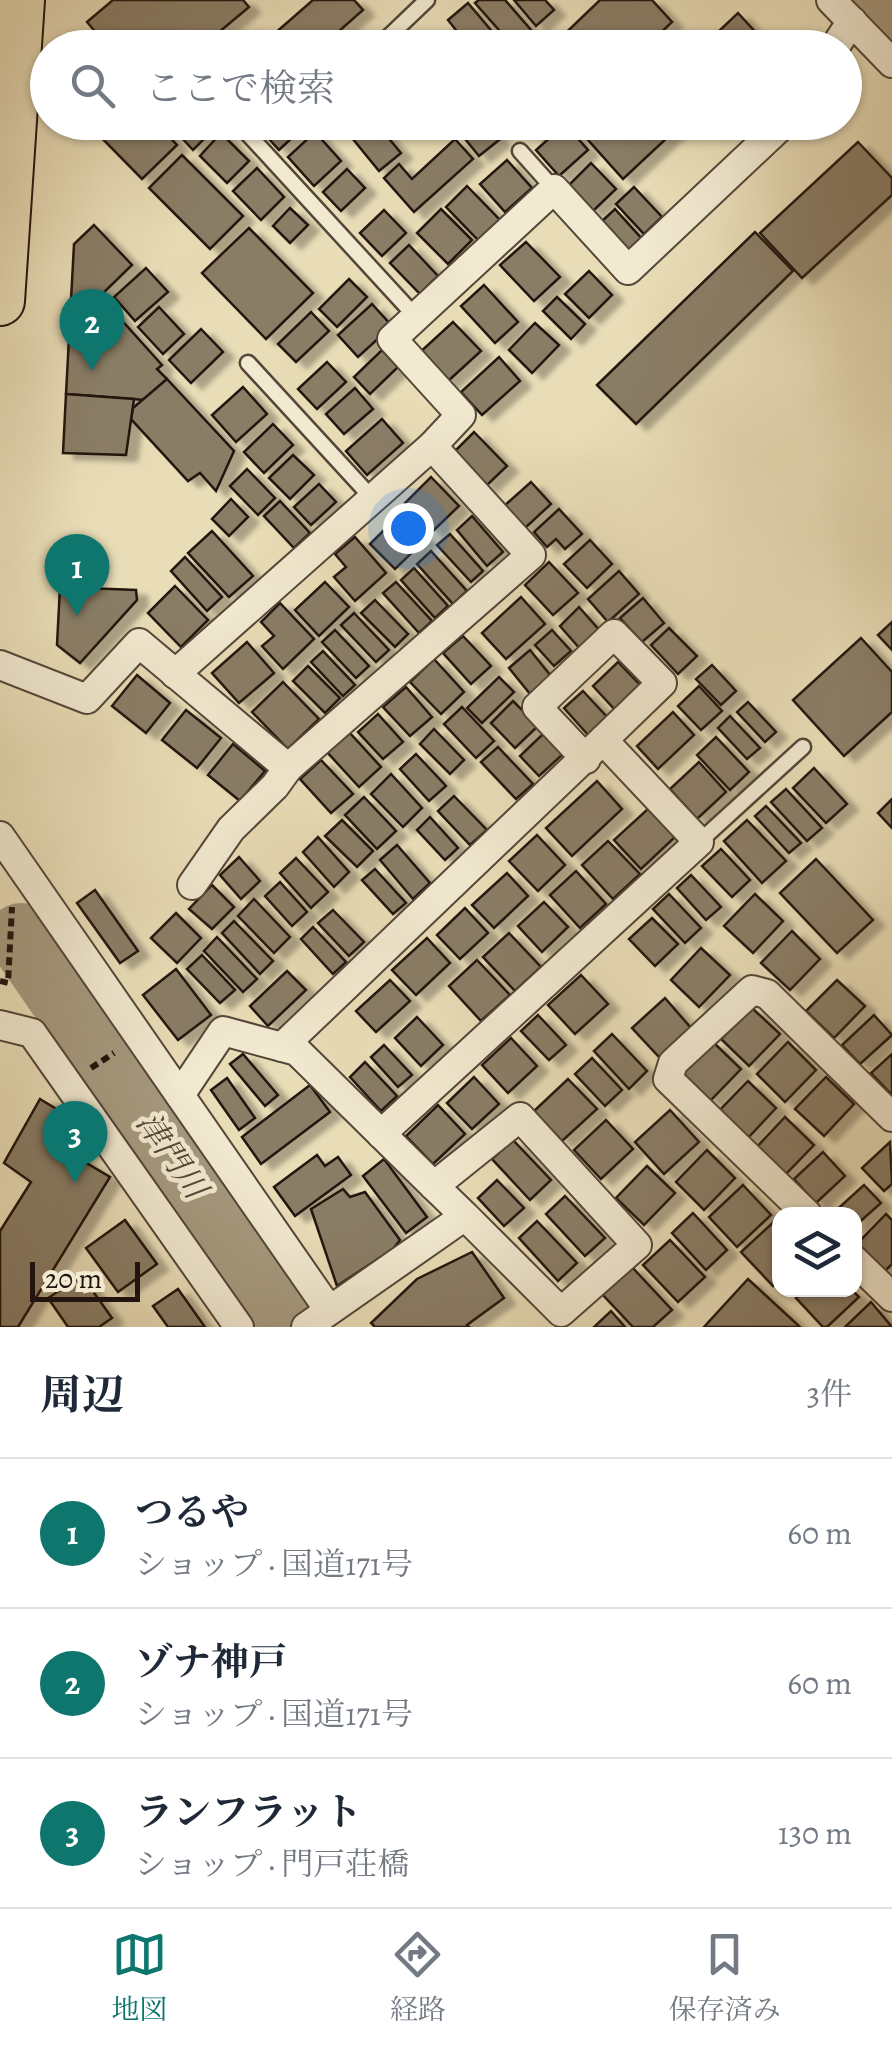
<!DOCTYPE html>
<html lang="ja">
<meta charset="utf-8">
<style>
:root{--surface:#fff;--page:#f6f6f7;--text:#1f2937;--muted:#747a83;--line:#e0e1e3;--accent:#0f766e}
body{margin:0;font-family:Alegreya,"Noto Serif JP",serif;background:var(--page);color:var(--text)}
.controls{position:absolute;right:30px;bottom:30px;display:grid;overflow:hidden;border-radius:20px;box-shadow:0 2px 8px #0004}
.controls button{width:90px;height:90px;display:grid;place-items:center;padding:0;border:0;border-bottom:2px solid var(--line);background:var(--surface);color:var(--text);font:50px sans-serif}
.scale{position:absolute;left:30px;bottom:25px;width:110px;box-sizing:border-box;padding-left:10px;border:5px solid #23140f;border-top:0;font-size:28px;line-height:35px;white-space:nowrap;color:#23140f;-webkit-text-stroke:8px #f1e9d0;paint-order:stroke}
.you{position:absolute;left:408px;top:528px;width:35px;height:35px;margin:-25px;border:8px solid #fff;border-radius:50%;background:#1a73e8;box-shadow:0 0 0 15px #1a73e833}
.badge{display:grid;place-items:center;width:65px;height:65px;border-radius:50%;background:var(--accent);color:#fff;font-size:32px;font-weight:700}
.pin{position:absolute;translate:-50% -82px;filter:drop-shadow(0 2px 5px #0008)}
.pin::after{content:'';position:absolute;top:52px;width:35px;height:30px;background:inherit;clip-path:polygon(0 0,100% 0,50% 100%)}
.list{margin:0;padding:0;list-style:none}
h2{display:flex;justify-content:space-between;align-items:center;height:130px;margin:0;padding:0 40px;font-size:42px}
h2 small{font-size:32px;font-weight:400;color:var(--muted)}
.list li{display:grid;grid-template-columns:65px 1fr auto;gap:30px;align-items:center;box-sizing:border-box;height:150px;padding:0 40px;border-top:2px solid var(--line)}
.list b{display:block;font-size:38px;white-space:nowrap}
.list p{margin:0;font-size:32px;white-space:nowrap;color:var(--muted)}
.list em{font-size:32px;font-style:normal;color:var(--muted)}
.icon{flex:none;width:55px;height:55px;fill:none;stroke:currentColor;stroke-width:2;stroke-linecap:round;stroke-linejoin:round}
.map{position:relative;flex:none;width:892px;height:1327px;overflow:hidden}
.search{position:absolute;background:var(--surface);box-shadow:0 2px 8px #0004;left:30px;right:30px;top:30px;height:110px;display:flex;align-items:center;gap:25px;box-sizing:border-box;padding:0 35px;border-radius:55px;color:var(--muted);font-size:38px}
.sheet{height:580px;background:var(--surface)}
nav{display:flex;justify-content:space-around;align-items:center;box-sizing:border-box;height:140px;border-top:2px solid var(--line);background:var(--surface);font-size:28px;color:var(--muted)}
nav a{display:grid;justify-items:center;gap:5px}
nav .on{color:var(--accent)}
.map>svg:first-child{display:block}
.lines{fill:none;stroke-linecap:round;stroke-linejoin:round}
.river{stroke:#a6997e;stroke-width:68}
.building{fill:#8a7d66;stroke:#23140f;stroke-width:2.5;filter:url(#shadow)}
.service-casing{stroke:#544639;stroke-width:19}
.minor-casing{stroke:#544639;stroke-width:32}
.trunk-casing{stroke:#23140f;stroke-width:52}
.path{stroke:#23140f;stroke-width:6;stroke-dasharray:8 5;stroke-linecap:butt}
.service{stroke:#f1e9d0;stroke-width:14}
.minor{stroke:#f1e9d0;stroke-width:28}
.trunk{stroke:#e9ddb7;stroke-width:48}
.labels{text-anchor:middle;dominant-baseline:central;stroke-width:9;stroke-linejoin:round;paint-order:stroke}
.water-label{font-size:32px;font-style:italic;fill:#57493b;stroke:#f1e9d0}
</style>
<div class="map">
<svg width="892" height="1327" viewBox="0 0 892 1327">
<defs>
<filter id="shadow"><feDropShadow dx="11" dy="6" stdDeviation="2.5" flood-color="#0004"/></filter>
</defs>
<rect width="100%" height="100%" fill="#e9ddb7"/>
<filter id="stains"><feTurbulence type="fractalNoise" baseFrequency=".002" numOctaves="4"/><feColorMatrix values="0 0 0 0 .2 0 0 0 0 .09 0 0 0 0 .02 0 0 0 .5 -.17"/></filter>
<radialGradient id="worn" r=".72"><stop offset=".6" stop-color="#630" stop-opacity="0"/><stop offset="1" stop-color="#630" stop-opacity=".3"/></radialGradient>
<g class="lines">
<g class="river">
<polyline points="857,0 892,34"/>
<polyline points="21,937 288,1324"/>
</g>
</g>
<g class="building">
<polygon points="113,0 243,0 249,7 200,48 109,48 87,22"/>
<polygon points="313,0 354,0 363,10 320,48 284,48 273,35"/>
<polygon points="479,0 505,0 531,30 513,46 475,3"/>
<polygon points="514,0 545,0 554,10 536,26"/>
<polygon points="600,0 652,0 672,22 645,48 550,48"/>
<polygon points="468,3 506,48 470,48 448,20"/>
<polygon points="738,13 770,48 735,48 719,31"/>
<polygon points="239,37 249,48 228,48"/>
<polygon points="709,37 719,48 697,48"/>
<polygon points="86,122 155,122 177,145 142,179"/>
<polygon points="167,122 214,122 217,126 193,150"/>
<polygon points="267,122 309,122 279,150 260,129"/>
<polygon points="339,122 375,122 401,153 379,171"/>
<polygon points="484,122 499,140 479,156 452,123"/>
<polygon points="523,122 553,122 535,138"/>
<polygon points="590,122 684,122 623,179 580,131"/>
<polygon points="565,124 588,150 559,176 536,150"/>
<polygon points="315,132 341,161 314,186 288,157"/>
<polygon points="221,133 249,161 227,183 200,156"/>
<polygon points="455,139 473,159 414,212 384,178 399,164 412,179"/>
<polygon points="858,142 892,178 892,195 802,278 760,233"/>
<polygon points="182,155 243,216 210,249 149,188"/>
<polygon points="507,160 532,188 505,212 480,184"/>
<polygon points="591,163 616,189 592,212 568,186"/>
<polygon points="257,168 284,197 261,220 233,191"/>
<polygon points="347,169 365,188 341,211 323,192"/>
<polygon points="467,186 500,220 479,241 446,207"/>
<polygon points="634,187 662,217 644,234 616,204"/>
<polygon points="290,208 308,225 290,243 273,226"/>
<polygon points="441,209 472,240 448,264 417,233"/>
<polygon points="615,209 642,239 628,251 601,222"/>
<polygon points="384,210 406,233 382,256 360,233"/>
<polygon points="94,225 132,265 100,296 162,365 157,369 167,379 145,400 66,394 74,244"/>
<polygon points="249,228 313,293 266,339 202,273"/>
<polygon points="755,232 793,271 636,424 597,385"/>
<polygon points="526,242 560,277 534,301 500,265"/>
<polygon points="409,245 438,276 420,294 390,263"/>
<polygon points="146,268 168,292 135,321 114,297"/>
<polygon points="589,271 612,295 589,318 565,294"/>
<polygon points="349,279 367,297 337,327 319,309"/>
<polygon points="484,285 518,322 495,343 461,306"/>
<polygon points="557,297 585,324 571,339 543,311"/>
<polygon points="372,304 392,326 358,357 338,335"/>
<polygon points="159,307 184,334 163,354 138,327"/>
<polygon points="311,312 329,331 296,362 278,344"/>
<polygon points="453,322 481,351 446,383 418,354"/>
<polygon points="535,323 559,345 532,373 509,350"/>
<polygon points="201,329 223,352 191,383 169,360"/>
<polygon points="382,350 398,367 370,394 354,377"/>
<polygon points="499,357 520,381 482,415 461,392"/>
<polygon points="327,362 346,382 317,409 298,389"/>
<polygon points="167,379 234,451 216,491 200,473 188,481 131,419 133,408"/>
<polygon points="243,387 267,414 236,442 212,415"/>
<polygon points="355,388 373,409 344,434 326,414"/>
<polygon points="66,394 134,399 126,455 63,453"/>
<polygon points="382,419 403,443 367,475 346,451"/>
<polygon points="273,424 293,445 264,473 244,452"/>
<polygon points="474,432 507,466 486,486 453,453"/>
<polygon points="293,455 314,475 290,499 269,478"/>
<polygon points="247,469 275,498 258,515 230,486"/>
<polygon points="431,477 459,506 433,531 405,503"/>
<polygon points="531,482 551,504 524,529 504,506"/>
<polygon points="319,484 336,502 311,525 294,507"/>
<polygon points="231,499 248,517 229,536 212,519"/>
<polygon points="280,501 310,533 294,548 264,516"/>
<polygon points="559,509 582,534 565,549 556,539 547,547 534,532"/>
<polygon points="400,514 425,540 395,569 370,544"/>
<polygon points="472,516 503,552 487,566 457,530"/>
<polygon points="212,531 253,576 229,597 188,553"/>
<polygon points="450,534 483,571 471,582 437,545"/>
<polygon points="355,537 386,573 355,601 334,577 346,567 335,554"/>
<polygon points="590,540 612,564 587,588 564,564"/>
<polygon points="431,551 467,591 453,604 417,564"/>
<polygon points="185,557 222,597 207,611 171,571"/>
<polygon points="549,562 578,593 553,615 525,585"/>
<polygon points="414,568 448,606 435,618 401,580"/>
<polygon points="619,571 639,594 608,622 588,599"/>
<polygon points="325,582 349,607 319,636 295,610"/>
<polygon points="396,582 432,621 419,633 383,593"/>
<polygon points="175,586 208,620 181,647 148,613"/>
<polygon points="60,587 136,590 137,600 80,663 57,645"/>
<polygon points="521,597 545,624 506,659 482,633"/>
<polygon points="643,598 664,623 642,642 620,618"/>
<polygon points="375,600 408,634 395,647 361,613"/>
<polygon points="280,603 314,639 283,669 262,646 274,636 261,622"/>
<polygon points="579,607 601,632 581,650 560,626"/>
<polygon points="354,613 389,650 376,662 341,625"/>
<polygon points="892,622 892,650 878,635"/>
<polygon points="669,628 697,656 678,674 651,645"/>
<polygon points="335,630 369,666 356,678 322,642"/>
<polygon points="552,630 571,651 554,666 535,645"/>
<polygon points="463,636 491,666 471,684 443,653"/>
<polygon points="861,638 892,672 892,712 844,756 793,700"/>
<polygon points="247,642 274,673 239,703 212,673"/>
<polygon points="530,650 551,676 530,694 509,668"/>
<polygon points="323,651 355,685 343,696 311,662"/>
<polygon points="434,659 464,692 441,714 410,682"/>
<polygon points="618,662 643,688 617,712 593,686"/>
<polygon points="712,665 736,691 721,705 696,679"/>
<polygon points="308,666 340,698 325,713 293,681"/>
<polygon points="137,675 170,703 146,733 112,706"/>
<polygon points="499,677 514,692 482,723 467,708"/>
<polygon points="283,682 319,719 288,749 252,712"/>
<polygon points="699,686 722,711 701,730 678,706"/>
<polygon points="406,687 432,717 410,736 383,707"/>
<polygon points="583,691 608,718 589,736 564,708"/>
<polygon points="513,701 538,726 515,748 491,723"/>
<polygon points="748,702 776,732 765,742 737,712"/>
<polygon points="462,707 494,741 476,758 444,724"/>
<polygon points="186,710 221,738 197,768 162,740"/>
<polygon points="673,712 694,735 658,769 637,746"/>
<polygon points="378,714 403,742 383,759 358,732"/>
<polygon points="730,716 760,748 747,759 718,728"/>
<polygon points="434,729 464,760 450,774 420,744"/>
<polygon points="349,732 381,767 359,787 327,752"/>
<polygon points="543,734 563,754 539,776 520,756"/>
<polygon points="716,737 749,772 730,790 697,755"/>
<polygon points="233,744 265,771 240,801 208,775"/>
<polygon points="498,747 533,784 516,799 481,762"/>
<polygon points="416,754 446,786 429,801 400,769"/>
<polygon points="321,760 353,794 331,813 300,779"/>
<polygon points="699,762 726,792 697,819 670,789"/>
<polygon points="814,768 847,804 826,823 793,788"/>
<polygon points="391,774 422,808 403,827 371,794"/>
<polygon points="597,781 622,809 572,856 546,828"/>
<polygon points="786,789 822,828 807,841 771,802"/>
<polygon points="454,796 487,830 470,845 438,811"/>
<polygon points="364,797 396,831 377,849 345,815"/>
<polygon points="892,799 892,828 878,813"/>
<polygon points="766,806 801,843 789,853 755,816"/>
<polygon points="649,808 675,837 641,869 614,840"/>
<polygon points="430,817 458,848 445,860 417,830"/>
<polygon points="342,820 373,851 357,867 325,836"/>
<polygon points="747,820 786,861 762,883 724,841"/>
<polygon points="537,835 565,865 538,891 509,861"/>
<polygon points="318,837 349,872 334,887 303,852"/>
<polygon points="608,841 640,874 613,899 582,865"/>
<polygon points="397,845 430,883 413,899 380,860"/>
<polygon points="721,849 750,880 732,897 702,866"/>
<polygon points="239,857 260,881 241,899 220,875"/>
<polygon points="296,858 328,892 311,908 280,873"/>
<polygon points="816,859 873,920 837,953 780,893"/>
<polygon points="375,869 406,903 393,914 362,880"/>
<polygon points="576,871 606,904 580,928 550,895"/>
<polygon points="507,873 528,896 494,928 472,905"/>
<polygon points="691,875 721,907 706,920 677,888"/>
<polygon points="280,882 307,912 292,926 265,896"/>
<polygon points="212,885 234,907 212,929 189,909"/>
<polygon points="95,890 138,951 120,963 77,903"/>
<polygon points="669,894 701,928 685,943 653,909"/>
<polygon points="755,894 783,921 753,953 724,926"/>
<polygon points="254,899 290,937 274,953 238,916"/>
<polygon points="544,902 568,927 542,952 518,926"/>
<polygon points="465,908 488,933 460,959 437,935"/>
<polygon points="333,910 364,942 349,956 318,923"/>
<polygon points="176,913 201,938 177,963 151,938"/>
<polygon points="652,918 678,944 655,966 629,939"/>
<polygon points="234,921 273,961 260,974 222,933"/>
<polygon points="313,927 346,962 333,974 301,939"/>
<polygon points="792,931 820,959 790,990 761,963"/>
<polygon points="509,933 541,967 515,991 483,957"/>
<polygon points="217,937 257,979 243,992 204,951"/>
<polygon points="427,938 450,963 416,995 392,970"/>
<polygon points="701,948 730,975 699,1007 671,980"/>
<polygon points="202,955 235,990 220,1003 187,969"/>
<polygon points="477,960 510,995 481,1021 449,986"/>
<polygon points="176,969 211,1015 178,1040 143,995"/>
<polygon points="287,971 306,990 268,1026 250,1006"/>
<polygon points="581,975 608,1004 575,1034 548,1005"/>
<polygon points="390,980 410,1001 376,1032 356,1011"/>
<polygon points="837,980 865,1006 834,1038 806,1011"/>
<polygon points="665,998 691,1028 659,1057 632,1028"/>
<polygon points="752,1008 780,1034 749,1066 721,1039"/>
<polygon points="538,1015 566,1045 549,1060 521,1031"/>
<polygon points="874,1015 892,1035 860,1064 842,1045"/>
<polygon points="417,1017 443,1045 421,1066 395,1038"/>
<polygon points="612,1034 647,1071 629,1089 594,1051"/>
<polygon points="511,1038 537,1066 508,1093 482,1065"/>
<polygon points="713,1042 741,1069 710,1101 682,1074"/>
<polygon points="788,1042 816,1070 785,1102 757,1074"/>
<polygon points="384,1045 412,1075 398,1087 371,1057"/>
<polygon points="243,1054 278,1095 265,1106 230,1064"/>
<polygon points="892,1054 892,1095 871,1073"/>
<polygon points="592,1058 622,1090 605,1106 575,1074"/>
<polygon points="365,1062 397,1096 381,1111 350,1077"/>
<polygon points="474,1077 499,1104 472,1129 447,1103"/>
<polygon points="826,1077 854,1104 824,1136 795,1109"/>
<polygon points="227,1078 255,1118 239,1130 211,1090"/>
<polygon points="568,1079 597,1109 562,1141 534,1111"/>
<polygon points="748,1081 776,1108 746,1140 717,1113"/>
<polygon points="310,1085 330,1112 261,1164 242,1137"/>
<polygon points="40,1099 84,1126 68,1152 110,1177 18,1327 0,1327 0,1231 31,1182 4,1163"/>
<polygon points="438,1105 465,1134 433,1164 406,1136"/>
<polygon points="670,1110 699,1142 664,1174 635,1142"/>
<polygon points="785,1117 814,1145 783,1177 755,1149"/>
<polygon points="606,1120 633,1149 601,1179 574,1150"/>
<polygon points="513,1140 551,1180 530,1200 492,1159"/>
<polygon points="890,1142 892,1184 884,1191 862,1168"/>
<polygon points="707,1150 735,1178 704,1210 676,1182"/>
<polygon points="823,1152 845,1176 816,1203 794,1179"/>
<polygon points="317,1155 325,1166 338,1157 351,1175 295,1216 274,1187"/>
<polygon points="384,1159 427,1217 406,1233 363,1176"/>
<polygon points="647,1166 675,1193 644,1225 616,1198"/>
<polygon points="497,1180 524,1208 504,1226 478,1198"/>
<polygon points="743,1185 771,1215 737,1247 709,1217"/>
<polygon points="864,1185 881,1203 854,1227 854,1214 832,1214"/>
<polygon points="343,1189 350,1197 365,1192 400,1240 393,1249 337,1286 311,1209"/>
<polygon points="565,1196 605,1238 585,1256 546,1214"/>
<polygon points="693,1213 727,1250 706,1270 672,1233"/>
<polygon points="886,1214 892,1220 892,1264 883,1273 855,1246"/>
<polygon points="778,1218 780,1280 773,1286 741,1252"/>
<polygon points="125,1220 157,1264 118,1292 86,1248"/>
<polygon points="537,1221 577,1263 558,1281 519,1238"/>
<polygon points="670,1240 705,1277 678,1302 643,1265"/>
<polygon points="472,1252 504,1298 467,1325 469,1327 375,1327 371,1323 417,1279"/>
<polygon points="631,1266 672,1310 653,1327 633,1327 602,1294"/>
<polygon points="82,1276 112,1318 99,1327 68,1327 48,1298"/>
<polygon points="748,1279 800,1327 704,1327"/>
<polygon points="178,1289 205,1327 168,1327 153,1306"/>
<polygon points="805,1290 852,1290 859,1297 827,1327 823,1327 796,1298"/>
<polygon points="871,1302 892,1327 845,1327"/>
<polygon points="611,1311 625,1327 594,1327"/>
</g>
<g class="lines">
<g class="service-casing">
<g id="service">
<polyline points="382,43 427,0"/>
<polyline points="237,122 416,317"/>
<polyline points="520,151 554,189"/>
<polyline points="248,363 373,499"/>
<polyline points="699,842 803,747"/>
</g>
</g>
<g class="minor-casing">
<g id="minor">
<polyline points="831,0 892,63"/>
<polyline points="834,48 852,21"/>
<polyline points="0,665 87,699 139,643 288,768"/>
<polyline points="175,674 432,446 461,415 392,339 554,189 628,270 785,122"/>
<polyline points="586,759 537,707 614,634 662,683 603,740"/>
<polyline points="0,836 329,1310"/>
<polyline points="192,885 231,829 275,786 288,768 531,555 432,446"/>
<polyline points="0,1025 32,1033 239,1327"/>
<polyline points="282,1047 603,740 699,842 381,1134"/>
<polyline points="180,1095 223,1031 297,1051 434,1186"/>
<polyline points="807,1214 668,1079 673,1063 752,990 767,994 892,1117"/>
<polyline points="854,1260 892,1297"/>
<polyline points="306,1327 465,1216 561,1312 637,1245 520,1117 434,1186 465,1216"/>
</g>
</g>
<g class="trunk-casing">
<polyline id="trunk" points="0,301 20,0"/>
</g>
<g class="path">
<polyline points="0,981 8,983 12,907"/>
<polyline points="91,1068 114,1053"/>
</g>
<use href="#service" class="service"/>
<use href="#minor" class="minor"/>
<use href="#trunk" class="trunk"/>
</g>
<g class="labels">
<g class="water-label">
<text transform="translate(172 1155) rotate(55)">津門川</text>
</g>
</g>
<rect width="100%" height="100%" filter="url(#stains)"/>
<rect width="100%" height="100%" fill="url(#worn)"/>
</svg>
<div class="controls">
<button><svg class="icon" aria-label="layers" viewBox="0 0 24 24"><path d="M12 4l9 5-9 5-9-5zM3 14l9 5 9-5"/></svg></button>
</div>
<div class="scale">20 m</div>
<div class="you"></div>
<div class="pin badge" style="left:77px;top:616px">1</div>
<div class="pin badge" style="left:92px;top:371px">2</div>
<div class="pin badge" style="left:75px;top:1183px">3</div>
<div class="search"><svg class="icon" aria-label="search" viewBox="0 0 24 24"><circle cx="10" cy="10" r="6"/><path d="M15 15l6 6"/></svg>ここで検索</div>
</div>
<section class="sheet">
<h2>周辺<small>3件</small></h2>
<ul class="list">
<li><span class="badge">1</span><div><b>つるや</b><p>ショップ · 国道171号</p></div><em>60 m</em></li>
<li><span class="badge">2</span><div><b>ゾナ神戸</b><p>ショップ · 国道171号</p></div><em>60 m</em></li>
<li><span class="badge">3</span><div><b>ランフラット</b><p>ショップ · 門戸荘橋</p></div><em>130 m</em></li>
</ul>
</section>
<nav>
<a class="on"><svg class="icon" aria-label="map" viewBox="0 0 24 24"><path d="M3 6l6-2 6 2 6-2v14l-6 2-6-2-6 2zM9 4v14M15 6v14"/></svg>地図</a>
<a><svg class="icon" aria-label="directions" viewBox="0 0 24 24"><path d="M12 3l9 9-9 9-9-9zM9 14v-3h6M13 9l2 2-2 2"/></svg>経路</a>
<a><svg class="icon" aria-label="saved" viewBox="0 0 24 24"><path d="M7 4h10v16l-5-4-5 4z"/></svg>保存済み</a>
</nav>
